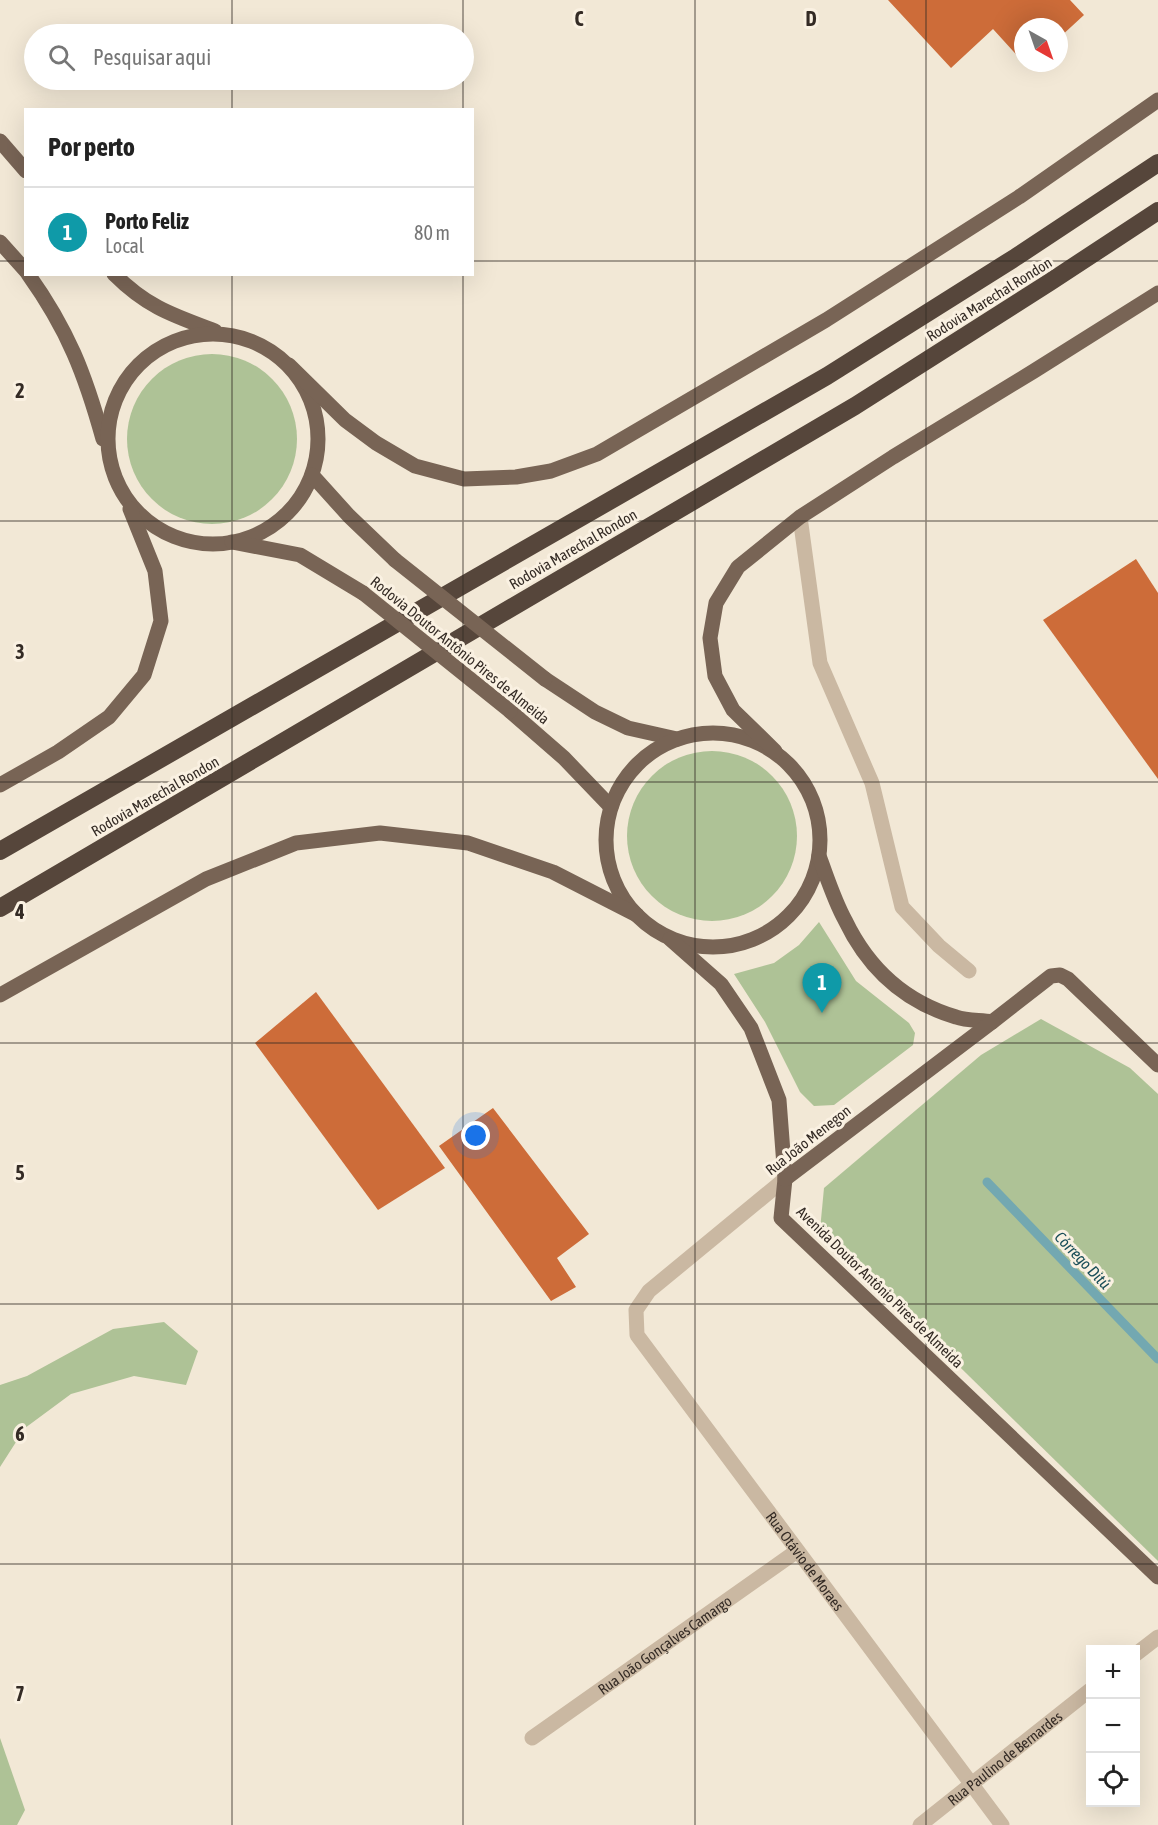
<!DOCTYPE html>
<html lang="pt">
<meta charset="utf-8">
<style>
:root{--surface:#fff;--page:#f6f6f6;--text:#222;--muted:#767676;--line:#e0e0e0;--accent:#184d58}
body{margin:0;font-family:"Asap Condensed",sans-serif;background:var(--page);color:var(--text)}
.controls{position:absolute;right:18px;bottom:18px;display:grid;overflow:hidden;border-radius:0px;box-shadow:0 6px 24px #0002}
.controls button{width:54px;height:54px;display:grid;place-items:center;padding:0;border:0;border-bottom:2px solid var(--line);background:var(--surface);color:var(--text);font:30px sans-serif}
.compass{position:absolute;left:1014px;top:18px;width:54px;height:54px;border-radius:50%;background:var(--surface);box-shadow:0 6px 24px #0002;rotate:140deg}
.you{position:absolute;left:476px;top:1136px;width:21px;height:21px;margin:-15px;border:4px solid #fff;border-radius:50%;background:#1a73e8;box-shadow:0 0 0 9px #1a73e833}
.badge{display:grid;place-items:center;width:39px;height:39px;border-radius:50%;background:var(--accent);color:#fff;font-size:20px;font-weight:700}
.pin{position:absolute;translate:-50% -50px;filter:drop-shadow(0 2px 3px #0008)}
.pin::after{content:'';position:absolute;top:32px;width:21px;height:18px;background:inherit;clip-path:polygon(0 0,100% 0,50% 100%)}
.list{margin:0;padding:0;list-style:none}
h2{display:flex;justify-content:space-between;align-items:center;height:78px;margin:0;padding:0 24px;font-size:26px}
h2 small{font-size:20px;font-weight:400;color:var(--muted)}
.list li{display:grid;grid-template-columns:39px 1fr auto;gap:18px;align-items:center;box-sizing:border-box;height:90px;padding:0 24px;border-top:2px solid var(--line)}
.list b{display:block;font-size:22px;white-space:nowrap}
.list p{margin:0;font-size:20px;white-space:nowrap;color:var(--muted)}
.list em{font-size:20px;font-style:normal;color:var(--muted)}
.icon{flex:none;width:33px;height:33px;fill:none;stroke:currentColor;stroke-width:2;stroke-linecap:round;stroke-linejoin:round}
.map{position:relative;flex:none;width:1158px;height:1825px;overflow:hidden}
.search{position:absolute;background:var(--surface);box-shadow:0 6px 24px #0002;left:24px;top:24px;width:450px;height:66px;display:flex;align-items:center;gap:15px;box-sizing:border-box;padding:0 21px;border-radius:33px;color:var(--muted);font-size:22px}
.panel{position:absolute;background:var(--surface);box-shadow:0 6px 24px #0002;left:24px;top:108px;width:450px;height:168px;border-radius:0px}
.map>svg:first-child{display:block}
.green{fill:#aec296}
.lines{fill:none;stroke-linecap:round;stroke-linejoin:round}
.stream{stroke:#73a8b1;stroke-width:9}
.building{fill:#cd6c39}
.minor{stroke:#cab8a2;stroke-width:15}
.major{stroke:#786455;stroke-width:15}
.highway{stroke:#56463b;stroke-width:18}
.major-bridge{stroke:#786455;stroke-width:15}
.grid{fill:none;stroke:#342b25;stroke-width:1.5;stroke-opacity:0.55}
.labels{text-anchor:middle;dominant-baseline:central;stroke-width:6;stroke-linejoin:round;paint-order:stroke}
.street-label{font-size:15px;fill:#342b25;stroke:#faf1e2}
.water-label{font-size:16px;font-style:italic;fill:#184d58;stroke:#faf1e2}
.grid-label{font-size:20px;text-anchor:middle;font-weight:bold;fill:#342b25;stroke:#faf1e2;stroke-width:6;stroke-linejoin:round;paint-order:stroke}
</style>
<div class="map">
<svg width="1158" height="1825" viewBox="0 0 1158 1825">
<rect width="100%" height="100%" fill="#f2e8d6"/>
<g class="green">
<circle cx="212" cy="439" r="85"/>
<circle cx="712" cy="836" r="85"/>
<polygon points="819,922 856,981 909,1023 915,1033 913,1045 834,1105 814,1106 800,1092 765,1022 734,974 774,963 799,945"/>
<polygon points="1041,1019 1130,1068 1158,1094 1158,1561 820,1230 824,1188 981,1055"/>
<polygon points="164,1322 198,1351 186,1385 134,1376 71,1394 25,1428 0,1467 0,1385 27,1376 113,1329"/>
<polygon points="0,1738 25,1810 17,1825 0,1825"/>
</g>
<g class="lines">
<polyline class="stream" points="987,1182 1158,1359"/>
</g>
<g class="building">
<polygon points="888,0 1070,0 1084,15 1059,38 1059,27 1023,27 1023,62 993,29 951,68"/>
<polygon points="1136,559 1158,593 1158,779 1043,620"/>
<polygon points="316,992 445,1168 378,1210 255,1043"/>
<polygon points="493,1108 589,1234 557,1258 576,1287 551,1301 439,1146"/>
</g>
<g class="lines">
<g class="minor">
<polyline points="800,517 820,663 872,783 902,907 939,946 969,971"/>
<path id="s1" d="M 785,1179 L 649,1291 L 636,1310 L 637,1335 L 1002,1825"/>
<polyline points="1136,1654 1158,1637"/>
<path id="s2" d="M 532,1738 L 797,1551"/>
<path id="s3" d="M 920,1825 L 1090,1690"/>
</g>
<g class="major">
<polyline points="0,141 26,171"/>
<polyline points="0,242 26,271"/>
<path d="M 28,274 C 68,330 85,374 103,439"/>
<path d="M 114,274 C 147,307 172,315 215,331"/>
<circle cx="213" cy="439" r="105"/>
<polyline points="289,365 345,420 376,443 415,466 464,479 516,477 551,471 597,454 826,320 1019,197 1158,100"/>
<polyline points="312,475 349,516 395,560"/>
<polyline points="232,542 300,555 363,593"/>
<polyline points="545,679 595,712 628,728 677,739"/>
<polyline points="510,711 564,758 611,807"/>
<circle cx="713" cy="840" r="107"/>
<polyline points="775,751 733,710 715,676 710,638 716,603 738,567 800,517 893,457 1034,371 1158,293"/>
<polyline points="0,785 58,752 109,717 144,675 161,621 155,571 130,509"/>
<path d="M 819,856 C 827,877 834,900 845,920 C 868,968 905,1002 956,1017 C 967,1021 980,1020 992,1022 L 1051,976 L 1060,975 L 1068,979 L 1158,1065"/>
<polyline points="670,939 721,984 751,1028 779,1100 785,1179 781,1218 1158,1577"/>
<polyline points="0,995 206,879 296,843 380,833 468,843 553,872 637,915"/>
<polyline points="785,1179 992,1022"/>
</g>
<g class="highway">
<polyline points="0,851 827,376 1016,257 1158,163"/>
<polyline points="0,908 855,406 1050,282 1158,211"/>
</g>
<g class="major-bridge">
<polyline points="395,560 545,679"/>
<polyline points="363,593 510,711"/>
</g>
</g>
<path class="grid" d="M 232,0 L 232,34M 463,0 L 463,34M 695,0 L 695,1825M 926,0 L 926,1825M 232,80 L 232,110M 463,80 L 463,110M 0,261 L 26,261M 472,261 L 1158,261M 232,274 L 232,1825M 463,274 L 463,1825M 0,521 L 1158,521M 0,782 L 1158,782M 0,1043 L 1158,1043M 0,1304 L 1158,1304M 0,1564 L 1158,1564"/>
<g class="labels">
<g class="street-label">
<text transform="translate(989 299) rotate(-32)">Rodovia Marechal Rondon</text>
<text transform="translate(573 549) rotate(-30)">Rodovia Marechal Rondon</text>
<text transform="translate(460 650) rotate(39)">Rodovia Doutor Antônio Pires de Almeida</text>
<text transform="translate(155 796) rotate(-30)">Rodovia Marechal Rondon</text>
<text transform="translate(808 1140) rotate(-38)">Rua João Menegon</text>
<text transform="translate(880 1287) rotate(44)">Avenida Doutor Antônio Pires de Almeida</text>
<text stroke="none"><textPath href="#s1" startOffset="506">Rua Otávio de Moraes</textPath></text>
<text stroke="none"><textPath href="#s2" startOffset="162">Rua João Gonçalves Camargo</textPath></text>
<text stroke="none"><textPath href="#s3" startOffset="108">Rua Paulino de Bernardes</textPath></text>
</g>
<g class="water-label">
<text transform="translate(1083 1260) rotate(46)">Córrego Ditú</text>
</g>
</g>
<g class="grid-label">
<text x="579" y="26">C</text>
<text x="811" y="26">D</text>
<text x="20" y="398">2</text>
<text x="20" y="659">3</text>
<text x="20" y="919">4</text>
<text x="20" y="1180">5</text>
<text x="20" y="1441">6</text>
<text x="20" y="1701">7</text>
</g>
</svg>
<div class="controls">
<button>+</button>
<button>−</button>
<button><svg class="icon" aria-label="locate" viewBox="0 0 24 24"><circle cx="12" cy="12" r="6"/><path d="M12 2v4M12 18v4M2 12h4M18 12h4"/></svg></button>
</div>
<svg class="compass" viewBox="-18 -18 36 36"><path d="M0-13l5 13h-10z" fill="#e53935"/><path d="M0 13l5-13h-10z" fill="#767676"/></svg>
<div class="you"></div>
<div class="pin badge" style="left:822px;top:1013px;background:#0f9aa8">1</div>
<div class="search"><svg class="icon" aria-label="search" viewBox="0 0 24 24"><circle cx="10" cy="10" r="6"/><path d="M15 15l6 6"/></svg>Pesquisar aqui</div>
<section class="panel">
<h2>Por perto<small></small></h2>
<ul class="list">
<li><span class="badge" style="background:#0f9aa8">1</span><div><b>Porto Feliz</b><p>Local</p></div><em>80 m</em></li>
</ul>
</section>
</div>
